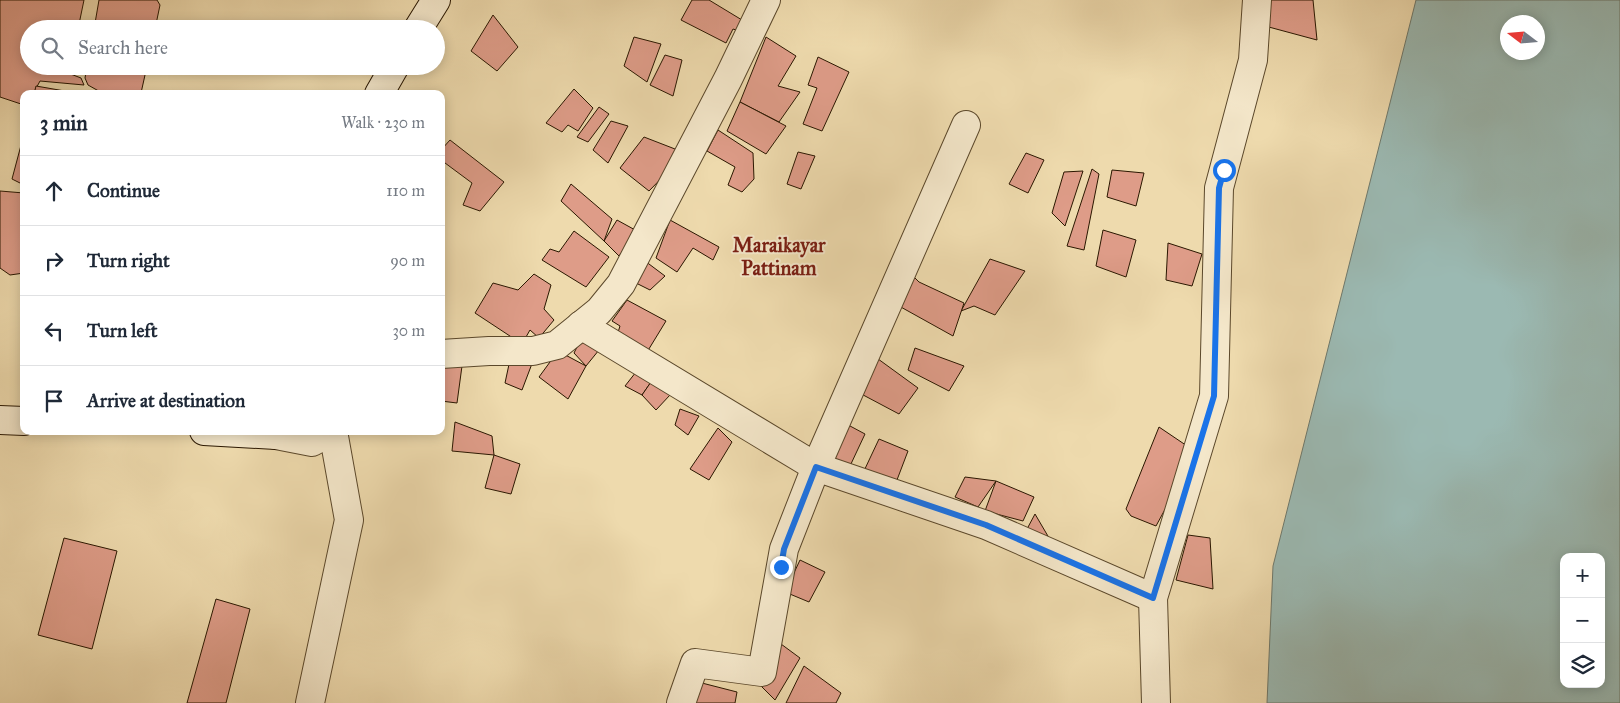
<!DOCTYPE html>
<meta charset="utf-8">
<style>
:root{--surface:#fff;--page:#f6f6f7;--text:#1f2937;--muted:#747a83;--line:#e0e1e3}
body{margin:0;font-family:"IM FELL Great Primer",serif;background:var(--page);color:var(--text)}
.controls{position:absolute;right:15px;bottom:15px;display:grid;overflow:hidden;border-radius:10px;box-shadow:0 2px 12px #0003}
.controls button{width:45px;height:45px;display:grid;place-items:center;padding:0;border:0;border-bottom:1px solid var(--line);background:var(--surface);color:var(--text);font:25px sans-serif}
.compass{position:absolute;left:1500px;top:15px;width:45px;height:45px;border-radius:50%;background:var(--surface);box-shadow:0 2px 12px #0003;rotate:286deg}
.stop{position:absolute;width:15px;height:15px;margin:-11px;border:4px solid #1a73e8;border-radius:50%;background:#fff}
.stop.end{background:#1a73e8;border-color:#fff;box-shadow:0 1px 5px #0008}
.list{margin:0;padding:0;list-style:none}
h2{display:flex;justify-content:space-between;align-items:center;height:65px;margin:0;padding:0 20px;font-size:21px}
h2 small{font-size:16px;font-weight:400;color:var(--muted)}
.list li{display:grid;grid-template-columns:32px 1fr auto;gap:15px;align-items:center;box-sizing:border-box;height:70px;padding:0 20px;border-top:1px solid var(--line)}
.list b{display:block;font-size:19px;white-space:nowrap}
.list em{font-size:16px;font-style:normal;color:var(--muted)}
.icon{flex:none;width:28px;height:28px;fill:none;stroke:currentColor;stroke-width:2;stroke-linecap:round;stroke-linejoin:round}
.map{position:relative;flex:none;width:1620px;height:703px;overflow:hidden}
.search{position:absolute;background:var(--surface);box-shadow:0 2px 12px #0003;left:20px;top:20px;width:425px;height:55px;display:flex;align-items:center;gap:12px;box-sizing:border-box;padding:0 18px;border-radius:28px;color:var(--muted);font-size:19px}
.panel{position:absolute;background:var(--surface);box-shadow:0 2px 12px #0003;left:20px;top:90px;width:425px;height:345px;border-radius:10px}
.map>svg:first-child{display:block}
.water{fill:#9bb9b2;stroke:#6e786b;fill-rule:evenodd}
.building{fill:#de9c88;stroke:#2a1700}
.lines{fill:none;stroke-linecap:round;stroke-linejoin:round}
.street-casing{stroke:#5b482b;stroke-width:30}
.secondary-casing{stroke:#2a1700;stroke-width:30}
.street{stroke:#f4e7ca;stroke-width:28}
.secondary{stroke:#f4e7ca;stroke-width:28}
.route{stroke:#1a73e8;stroke-width:6}
.labels{text-anchor:middle;dominant-baseline:central;stroke-width:4;stroke-linejoin:round;paint-order:stroke}
.quarter-label{font-size:20px;font-weight:bold;fill:#7a1f14;stroke:#f4e7ca}
</style>
<div class="map">
<svg width="1620" height="703" viewBox="0 0 1620 703">
<rect width="100%" height="100%" fill="#eedaad"/>
<filter id="stains"><feTurbulence type="fractalNoise" baseFrequency=".004" numOctaves="4"/><feColorMatrix values="0 0 0 0 .2 0 0 0 0 .09 0 0 0 0 .02 0 0 0 .5 -.17"/></filter>
<radialGradient id="worn" r=".72"><stop offset=".6" stop-color="#630" stop-opacity="0"/><stop offset="1" stop-color="#630" stop-opacity=".3"/></radialGradient>
<path class="water" d="M 1416,0 L 1620,0 L 1620,703 L 1267,703 L 1273,566 ZM 1508,22 L 1538,22 L 1538,52 L 1508,52 ZM 1564,557 L 1601,557 L 1601,684 L 1564,684 Z"/>
<g class="building">
<polygon points="0,0 84,0 78,29 29,29 29,66 70,66 68,73 81,78 84,85 40,81 33,94 24,94 24,105 0,97"/>
<polygon points="99,0 157,0 160,5 155,29 94,29"/>
<polygon points="692,0 709,0 742,20 739,31 733,29 726,43 681,20"/>
<polygon points="1266,0 1313,0 1317,40 1265,26"/>
<polygon points="493,15 518,47 497,71 471,51"/>
<polygon points="634,37 661,44 647,82 624,66"/>
<polygon points="766,37 796,56 778,86 800,92 779,122 740,102"/>
<polygon points="665,55 682,60 673,96 650,85"/>
<polygon points="818,57 849,72 822,131 803,124 817,88 808,85"/>
<polygon points="87,66 147,66 141,93 104,94 88,85 85,78"/>
<polygon points="36,86 82,94 34,94"/>
<polygon points="574,89 593,108 578,131 568,125 562,132 546,123"/>
<polygon points="740,102 786,126 766,154 727,131"/>
<polygon points="599,107 609,114 588,142 577,137"/>
<polygon points="611,121 628,126 608,163 593,150"/>
<polygon points="718,130 753,153 754,179 742,192 728,185 735,167 707,151"/>
<polygon points="24,134 24,185 12,179"/>
<polygon points="644,137 675,149 683,156 649,191 620,168"/>
<polygon points="450,140 504,182 480,211 463,205 472,183 441,160 441,150"/>
<polygon points="798,152 815,156 801,189 787,184"/>
<polygon points="1026,153 1044,160 1028,193 1009,184"/>
<polygon points="1092,169 1099,174 1084,250 1067,246"/>
<polygon points="1112,170 1144,173 1136,206 1107,197"/>
<polygon points="1083,171 1065,226 1052,213 1064,172"/>
<polygon points="571,184 612,219 604,241 561,201"/>
<polygon points="0,191 24,193 24,273 10,275 0,268"/>
<polygon points="617,220 637,231 619,256 604,241"/>
<polygon points="670,220 719,247 713,260 693,248 677,272 656,258"/>
<polygon points="1103,230 1136,240 1126,277 1096,266"/>
<polygon points="574,231 609,257 586,287 542,260 550,249 559,252"/>
<polygon points="1168,243 1202,254 1192,286 1166,280"/>
<polygon points="990,259 1025,271 995,315 974,306 961,311"/>
<polygon points="645,261 665,276 650,290 634,282"/>
<polygon points="534,274 551,285 544,309 554,320 539,338 530,330 522,344 475,313 493,283 518,290"/>
<polygon points="911,274 919,282 964,303 953,336 899,306"/>
<polygon points="627,300 666,321 644,357 614,345 620,326 612,321"/>
<polygon points="582,337 599,350 586,366 574,353"/>
<polygon points="915,348 964,366 949,391 908,370"/>
<polygon points="558,351 586,366 568,399 539,377"/>
<polygon points="511,355 533,361 522,390 505,383"/>
<polygon points="874,356 918,388 899,414 850,388"/>
<polygon points="441,364 462,366 457,403 441,401"/>
<polygon points="636,372 651,382 642,395 625,386"/>
<polygon points="651,382 670,395 656,410 642,395"/>
<polygon points="680,409 699,416 688,435 675,425"/>
<polygon points="837,419 865,434 850,466 828,457"/>
<polygon points="455,422 492,436 494,455 452,451"/>
<polygon points="1159,427 1196,452 1156,526 1131,516 1126,509"/>
<polygon points="718,428 732,442 709,480 690,469"/>
<polygon points="879,439 908,451 892,493 863,473"/>
<polygon points="494,455 520,464 511,494 485,488"/>
<polygon points="965,477 996,481 978,507 955,497"/>
<polygon points="996,481 1034,497 1023,521 985,511"/>
<polygon points="1035,514 1052,543 1027,529"/>
<polygon points="1188,535 1210,538 1213,589 1176,580"/>
<polygon points="64,538 117,551 92,649 38,635"/>
<polygon points="800,560 825,572 809,602 785,592"/>
<polygon points="216,599 250,609 226,703 187,703"/>
<polygon points="781,644 800,658 775,700 758,683"/>
<polygon points="804,666 841,693 836,703 786,703"/>
<polygon points="698,682 737,692 735,703 691,703"/>
</g>
<g class="lines">
<g class="street-casing">
<g id="street">
<polyline points="581,325 816,467 986,525 1153,598"/>
<polyline points="441,354 489,351 533,351 557,345 599,311 621,284 728,79 766,0"/>
<polyline points="276,435 312,442 321,437 322,431"/>
<polyline points="310,703 349,520 333,431"/>
<polyline points="681,703 695,663 762,672 784,549 816,467 966,125"/>
<polyline points="1156,703 1153,598 1214,396 1219,188 1253,60 1257,0"/>
</g>
</g>
<g class="secondary-casing">
<g id="secondary">
<polyline points="418,29 436,0"/>
<polyline points="379,94 395,66"/>
<polyline points="0,420 24,421"/>
<polyline points="204,431 276,435 277,431"/>
</g>
</g>
<use href="#street" class="street"/>
<use href="#secondary" class="secondary"/>
</g>
<g class="lines">
<polyline class="route" points="781,567 784,549 816,467 986,525 1153,598 1214,396 1219,188 1224,170"/>
</g>
<g class="labels">
<g class="quarter-label">
<text x="779" y="245">Maraikayar<tspan x="779" dy="23">Pattinam</tspan></text>
</g>
</g>
<rect width="100%" height="100%" filter="url(#stains)"/>
<rect width="100%" height="100%" fill="url(#worn)"/>
</svg>
<div class="controls">
<button>+</button>
<button>−</button>
<button><svg class="icon" aria-label="layers" viewBox="0 0 24 24"><path d="M12 4l9 5-9 5-9-5zM3 14l9 5 9-5"/></svg></button>
</div>
<svg class="compass" viewBox="-18 -18 36 36"><path d="M0-13l5 13h-10z" fill="#e53935"/><path d="M0 13l5-13h-10z" fill="#747a83"/></svg>
<div class="stop" style="left:1224px;top:170px"></div>
<div class="stop end" style="left:781px;top:567px"></div>
<div class="search"><svg class="icon" aria-label="search" viewBox="0 0 24 24"><circle cx="10" cy="10" r="6"/><path d="M15 15l6 6"/></svg>Search here</div>
<section class="panel">
<h2>3 min<small>Walk · 230 m</small></h2>
<ul class="list">
<li><svg class="icon" aria-label="ahead" viewBox="0 0 24 24"><path d="M12 20V5M6 11l6-6 6 6"/></svg><div><b>Continue</b></div><em>110 m</em></li>
<li><svg class="icon" aria-label="right" viewBox="0 0 24 24"><path d="M7 20v-9h11M14 6l5 5-5 5"/></svg><div><b>Turn right</b></div><em>90 m</em></li>
<li><svg class="icon" aria-label="left" viewBox="0 0 24 24"><path d="M17 20v-9H6M10 6l-5 5 5 5"/></svg><div><b>Turn left</b></div><em>30 m</em></li>
<li><svg class="icon" aria-label="arrive" viewBox="0 0 24 24"><path d="M6 21V4h12l-3 4 3 4H6"/></svg><div><b>Arrive at destination</b></div></li>
</ul>
</section>
</div>
